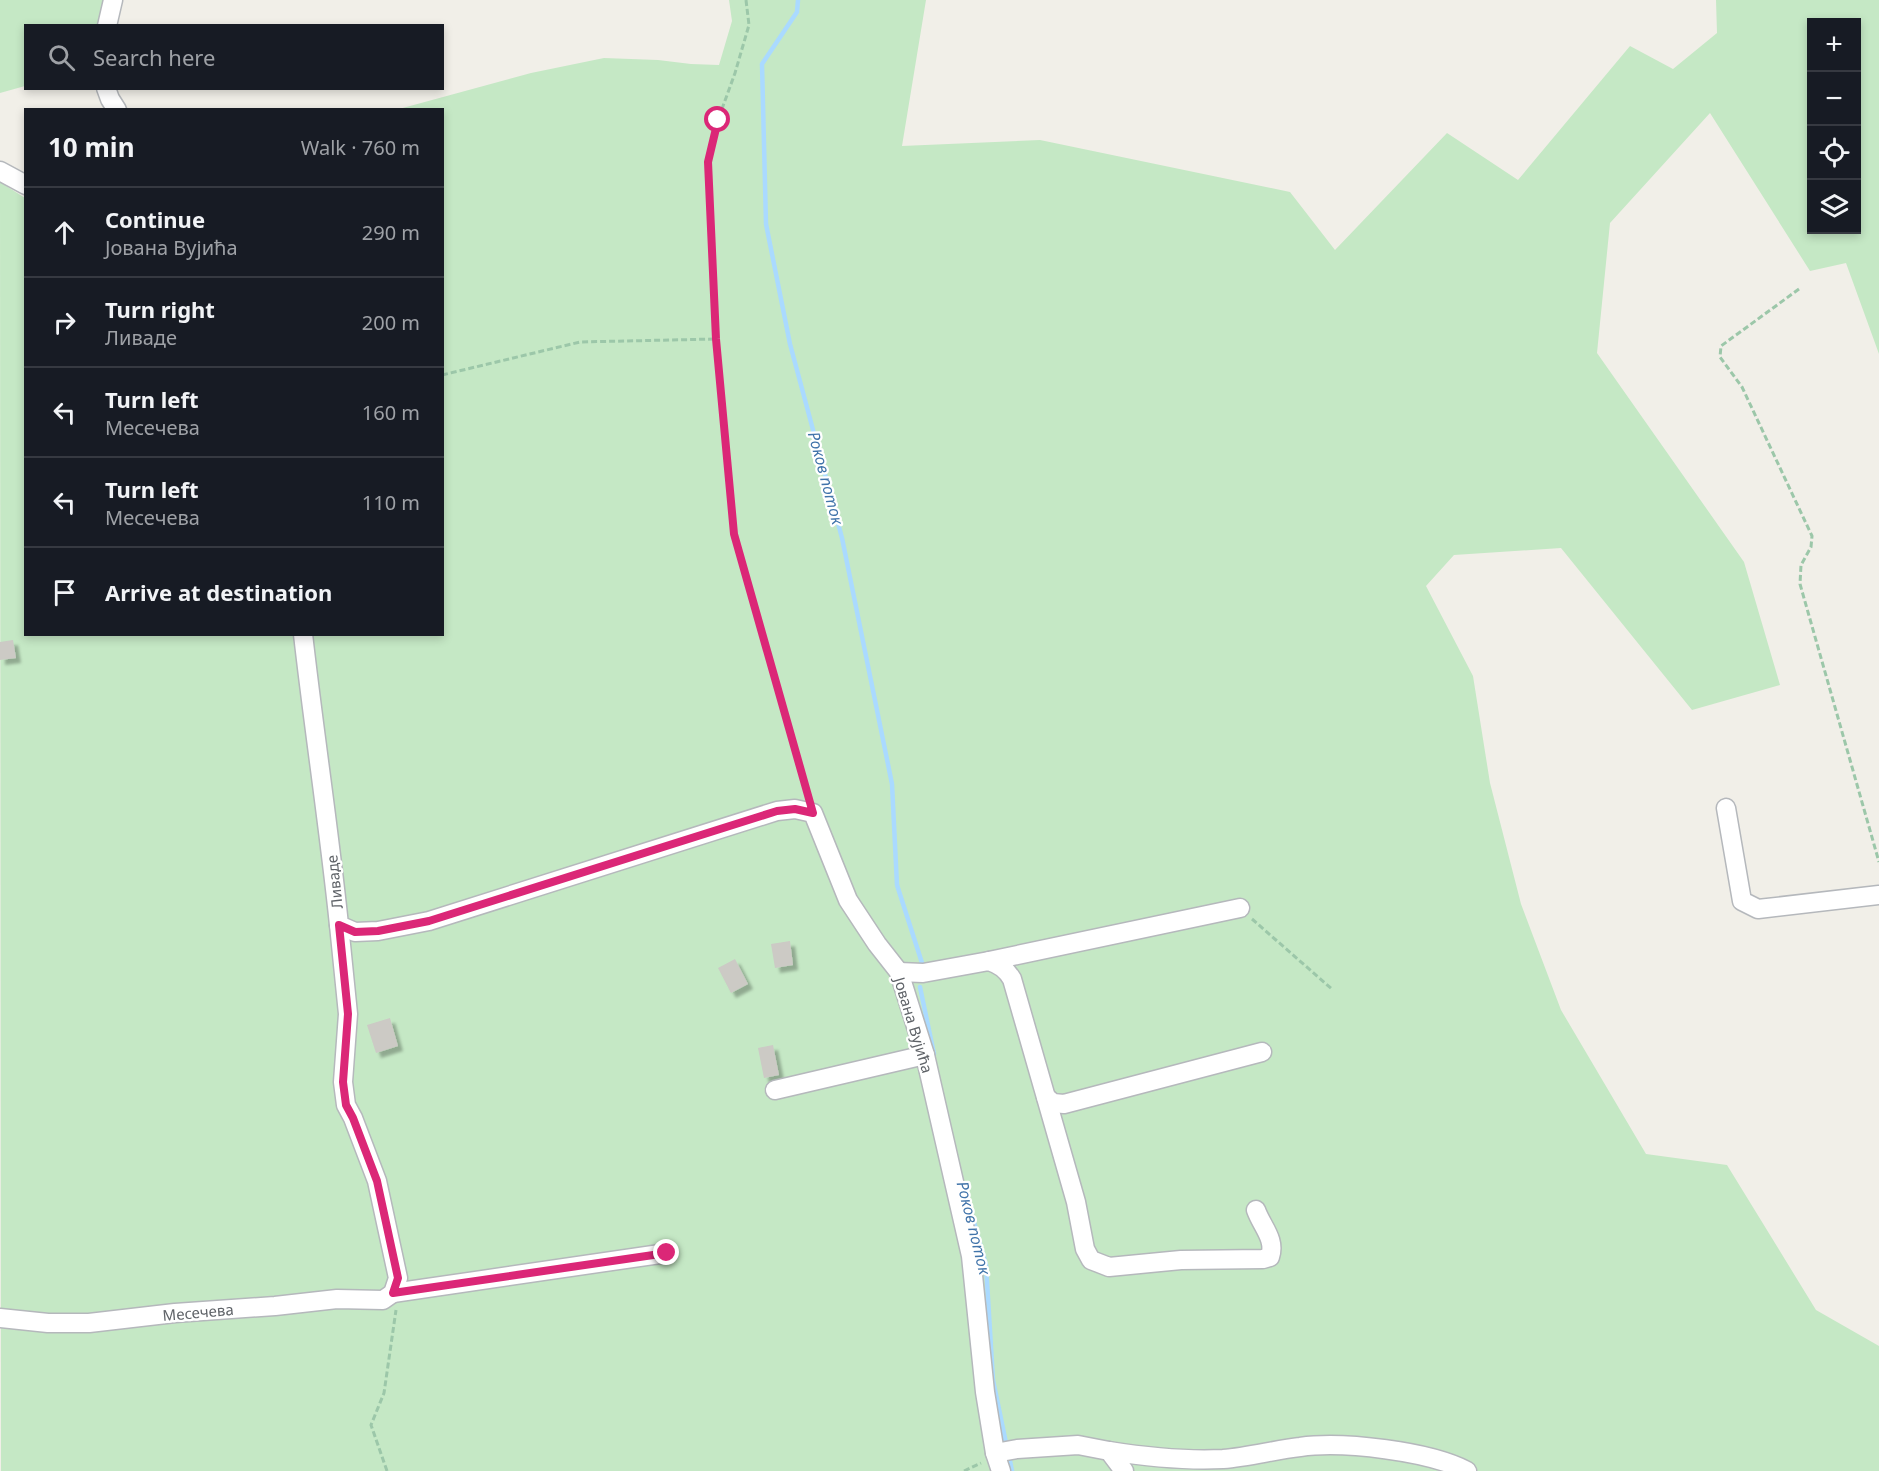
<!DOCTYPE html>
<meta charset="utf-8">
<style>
:root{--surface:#171b24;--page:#242831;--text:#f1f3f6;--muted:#9ea1a6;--line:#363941}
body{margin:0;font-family:"Noto Sans",sans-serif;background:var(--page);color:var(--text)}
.controls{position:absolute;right:18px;top:18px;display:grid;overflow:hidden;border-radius:0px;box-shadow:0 3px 9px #0003}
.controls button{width:54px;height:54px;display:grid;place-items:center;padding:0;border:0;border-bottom:2px solid var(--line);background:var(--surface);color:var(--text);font:30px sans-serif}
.stop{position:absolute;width:18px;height:18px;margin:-14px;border:4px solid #db2777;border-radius:50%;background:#fff}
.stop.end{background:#db2777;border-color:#fff;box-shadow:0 2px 6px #0008}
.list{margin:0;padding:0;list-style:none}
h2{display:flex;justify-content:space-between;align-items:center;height:78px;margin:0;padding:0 24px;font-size:26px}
h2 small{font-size:20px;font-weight:400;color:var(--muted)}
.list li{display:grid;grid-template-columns:39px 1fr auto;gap:18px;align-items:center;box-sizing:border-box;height:90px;padding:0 24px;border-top:2px solid var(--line)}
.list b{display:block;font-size:22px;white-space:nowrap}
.list p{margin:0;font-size:20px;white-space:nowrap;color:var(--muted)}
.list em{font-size:20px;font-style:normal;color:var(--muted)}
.icon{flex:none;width:33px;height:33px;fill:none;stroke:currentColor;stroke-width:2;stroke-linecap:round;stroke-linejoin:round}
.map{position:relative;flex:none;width:1879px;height:1471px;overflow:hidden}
.search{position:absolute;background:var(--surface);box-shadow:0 3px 9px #0003;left:24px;top:24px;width:420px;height:66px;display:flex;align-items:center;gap:15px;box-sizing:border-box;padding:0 21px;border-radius:0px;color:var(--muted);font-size:22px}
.panel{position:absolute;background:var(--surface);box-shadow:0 3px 9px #0003;left:24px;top:108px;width:420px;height:528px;border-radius:0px}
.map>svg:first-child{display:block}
.green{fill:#c5e8c5;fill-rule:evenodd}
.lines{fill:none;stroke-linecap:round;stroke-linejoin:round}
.stream{stroke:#aadaff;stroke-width:4.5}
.building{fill:#cccac5;filter:url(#shadow)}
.minor-casing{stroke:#b5b8bc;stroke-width:21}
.path{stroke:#9cc7a9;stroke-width:3;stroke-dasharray:6 3;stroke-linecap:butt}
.minor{stroke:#fff;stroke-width:18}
.route{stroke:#db2777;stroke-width:8}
.labels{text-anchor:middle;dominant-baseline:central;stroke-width:4.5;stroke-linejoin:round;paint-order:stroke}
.street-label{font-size:15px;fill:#5f6368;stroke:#fff}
.water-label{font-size:16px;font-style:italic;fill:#4174aa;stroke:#fff}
</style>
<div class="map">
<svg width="1879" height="1471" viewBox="0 0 1879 1471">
<defs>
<filter id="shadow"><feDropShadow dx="5" dy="5" stdDeviation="1.5" flood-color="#0004"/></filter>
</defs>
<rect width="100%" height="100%" fill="#f1efe8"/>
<g class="green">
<polygon points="0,0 113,0 105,25 26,26 25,86 0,93"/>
<path d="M 729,0 L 926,0 L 902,146 L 1040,140 L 1290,192 L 1335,250 L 1447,133 L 1518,180 L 1630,46 L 1673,69 L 1717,33 L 1716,0 L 1879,0 L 1879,354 L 1846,263 L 1810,271 L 1710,113 L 1610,223 L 1597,353 L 1744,562 L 1780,685 L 1692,710 L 1561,548 L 1454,555 L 1426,586 L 1473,676 L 1490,783 L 1521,904 L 1561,1010 L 1646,1154 L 1727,1165 L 1816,1310 L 1879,1346 L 1879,1471 L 1,1471 L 0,182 L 25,198 L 26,634 L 442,634 L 442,110 L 399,109 L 531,73 L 604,58 L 658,60 L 691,64 L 719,65 L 732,21 ZM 1812,22 L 1856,22 L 1856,230 L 1812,230 Z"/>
</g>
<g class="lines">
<g class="stream">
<polyline points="798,0 797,12 762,64 766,224 790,344 842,538 892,784 897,885 922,963"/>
<polyline points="920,987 934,1054"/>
<polyline points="966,1194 986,1265 993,1380 1007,1448"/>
<polyline points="1009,1456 1012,1471"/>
</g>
</g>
<g class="building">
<polygon points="13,640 16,658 0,660 0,642"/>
<polygon points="790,941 793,965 775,968 771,944"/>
<polygon points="735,959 748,984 731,993 718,968"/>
<polygon points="390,1018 398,1046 376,1053 367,1025"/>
<polygon points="773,1045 779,1075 764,1078 758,1048"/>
</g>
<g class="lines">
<g class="minor-casing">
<g id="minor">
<polyline points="107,26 113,0"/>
<polyline points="106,88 110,99 117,110"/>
<polyline points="0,171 26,185"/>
<path d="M 303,634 C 314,731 329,828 339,925 L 355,932 L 378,931 L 429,921 L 777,811 L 795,809 L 813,813 L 848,900 L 877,944 L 899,972 L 925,1055 L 971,1256 L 985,1392 L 995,1453 L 1001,1471"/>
<polyline points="1726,808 1742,901 1758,909 1879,895"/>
<polyline points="989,961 1240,908"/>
<path d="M 899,972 L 923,973 L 989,961 C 1000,965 1006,969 1012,979 L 1076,1202 L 1085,1249 L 1091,1260 L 1109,1267 L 1181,1260 L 1263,1259 L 1270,1257 C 1276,1239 1262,1227 1256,1210"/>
<polyline points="775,1090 925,1055"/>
<polyline points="1046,1097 1053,1103 1064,1104 1262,1052"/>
<polyline points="393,1293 667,1253"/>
<polyline points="0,1318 48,1323 89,1323 175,1313 275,1306 337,1299 383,1300 393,1293 398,1278 377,1181 353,1118 346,1105 343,1082 348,1014 339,925"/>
<path d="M 1109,1451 C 1147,1457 1184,1461 1223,1459 C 1249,1457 1274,1450 1300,1447 C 1343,1441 1429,1451 1467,1471"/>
<polyline points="995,1453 1017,1449 1078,1445 1109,1451 1124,1471"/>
</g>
</g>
<g class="path">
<polyline points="746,0 749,25 735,73 718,120 708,162 716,339 734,534 809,797"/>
<polyline points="1799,289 1721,346 1720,357 1742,387 1812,536 1811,547 1801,565 1800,584 1879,862"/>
<polyline points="442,375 580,342 716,339"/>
<polyline points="1252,919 1333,990"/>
<polyline points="387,1471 371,1425 384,1393 396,1310"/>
<polyline points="964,1471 981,1463"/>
</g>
<use href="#minor" class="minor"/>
</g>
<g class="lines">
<polyline class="route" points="667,1253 393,1293 398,1278 377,1181 353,1118 346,1105 343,1082 348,1014 339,925 355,932 378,931 429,921 777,811 795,809 813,813 734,534 716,339 708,162 718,120"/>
</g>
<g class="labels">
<g class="street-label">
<text transform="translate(334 882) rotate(-96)">Ливаде</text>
<text transform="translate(914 1025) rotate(73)">Јована Вујића</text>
<text transform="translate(198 1312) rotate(-5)">Месечева</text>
</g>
<g class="water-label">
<text transform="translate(826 478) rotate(75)">Роков поток</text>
<text transform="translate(974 1228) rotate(76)">Роков поток</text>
</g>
</g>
</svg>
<div class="controls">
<button>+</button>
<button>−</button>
<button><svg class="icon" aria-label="locate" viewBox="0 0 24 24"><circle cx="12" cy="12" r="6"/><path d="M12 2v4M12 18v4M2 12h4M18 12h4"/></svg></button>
<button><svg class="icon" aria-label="layers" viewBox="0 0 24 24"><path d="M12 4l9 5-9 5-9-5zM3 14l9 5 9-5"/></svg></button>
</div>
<div class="stop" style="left:718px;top:120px"></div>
<div class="stop end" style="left:667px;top:1253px"></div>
<div class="search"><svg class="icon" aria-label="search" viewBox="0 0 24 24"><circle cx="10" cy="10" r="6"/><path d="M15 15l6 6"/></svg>Search here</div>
<section class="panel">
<h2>10 min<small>Walk · 760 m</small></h2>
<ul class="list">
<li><svg class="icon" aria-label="ahead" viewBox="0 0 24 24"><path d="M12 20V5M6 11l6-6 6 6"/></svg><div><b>Continue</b><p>Јована Вујића</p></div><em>290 m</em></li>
<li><svg class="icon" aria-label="right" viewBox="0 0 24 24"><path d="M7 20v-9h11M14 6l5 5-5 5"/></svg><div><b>Turn right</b><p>Ливаде</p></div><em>200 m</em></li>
<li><svg class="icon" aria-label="left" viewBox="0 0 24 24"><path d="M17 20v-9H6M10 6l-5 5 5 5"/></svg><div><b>Turn left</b><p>Месечева</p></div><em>160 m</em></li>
<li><svg class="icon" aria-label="left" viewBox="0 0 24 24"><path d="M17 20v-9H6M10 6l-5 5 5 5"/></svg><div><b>Turn left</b><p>Месечева</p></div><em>110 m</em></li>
<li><svg class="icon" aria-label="arrive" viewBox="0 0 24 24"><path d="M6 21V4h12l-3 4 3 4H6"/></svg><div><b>Arrive at destination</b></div></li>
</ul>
</section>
</div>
